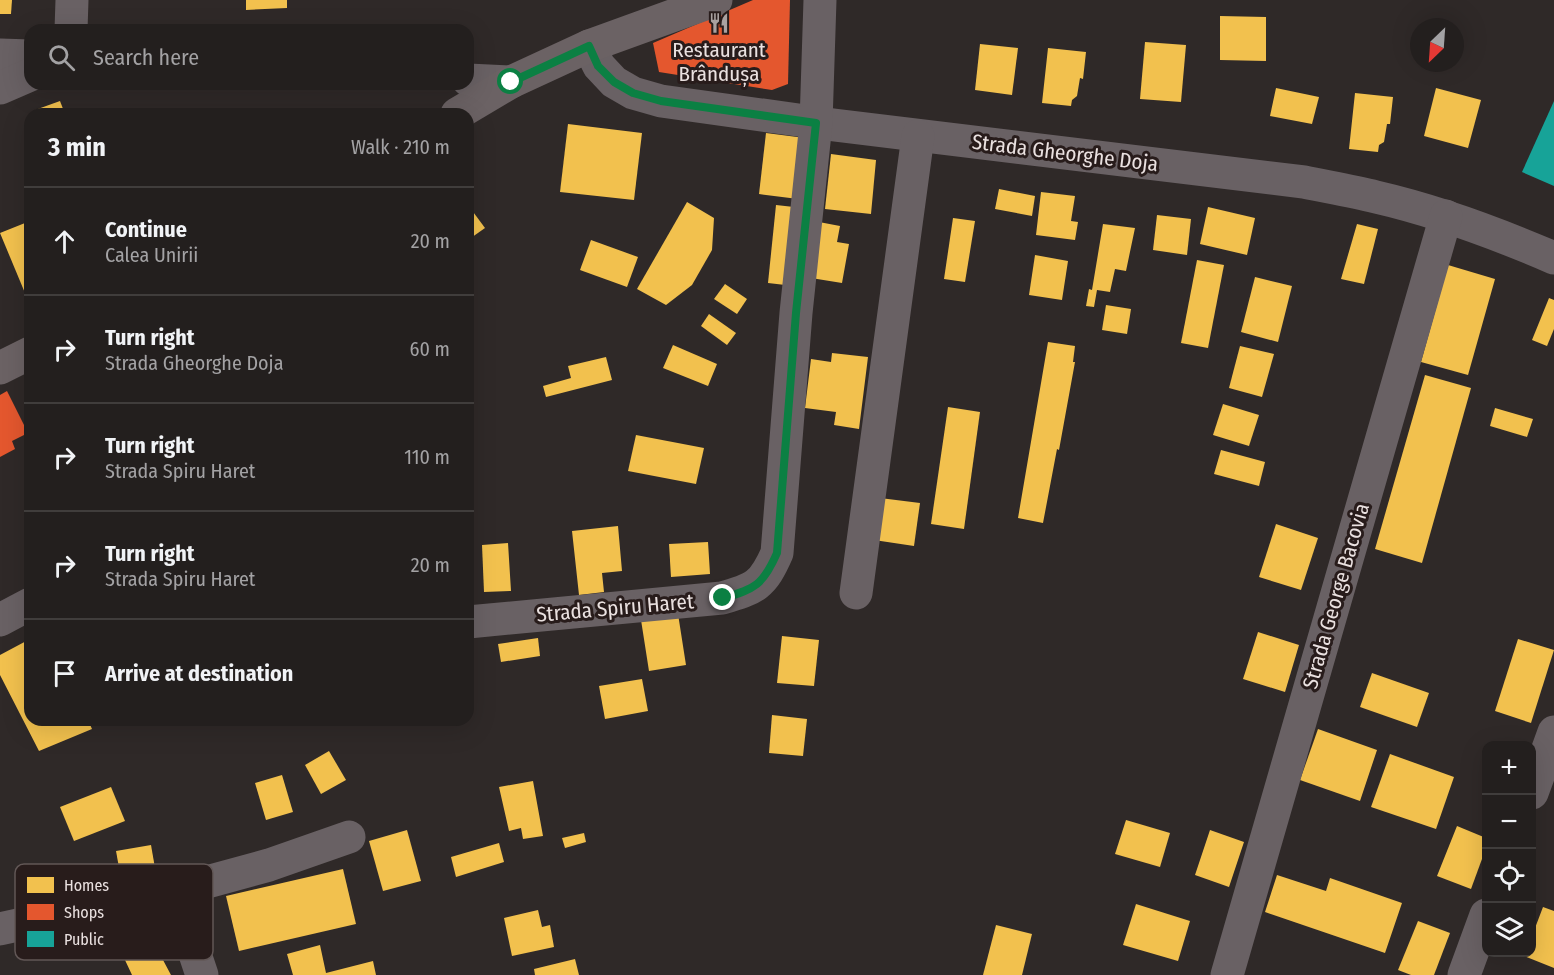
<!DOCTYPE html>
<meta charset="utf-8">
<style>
:root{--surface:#231f1e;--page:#2f2c2b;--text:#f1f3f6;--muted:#a3a2a4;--line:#403d3c}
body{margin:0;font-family:"Fira Sans Condensed",sans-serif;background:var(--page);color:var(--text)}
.controls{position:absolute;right:18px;bottom:18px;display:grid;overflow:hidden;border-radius:12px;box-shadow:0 6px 24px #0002}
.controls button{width:54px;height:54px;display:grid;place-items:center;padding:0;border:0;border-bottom:2px solid var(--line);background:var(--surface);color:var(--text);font:30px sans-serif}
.compass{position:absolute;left:1410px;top:18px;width:54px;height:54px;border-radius:50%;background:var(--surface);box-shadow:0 6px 24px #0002;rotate:205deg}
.stop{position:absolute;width:18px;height:18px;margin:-14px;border:4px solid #0b8043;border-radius:50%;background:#fff}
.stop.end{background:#0b8043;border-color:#fff;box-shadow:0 2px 6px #0008}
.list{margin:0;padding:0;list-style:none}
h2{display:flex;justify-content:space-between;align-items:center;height:78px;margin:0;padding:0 24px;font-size:26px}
h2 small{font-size:20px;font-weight:400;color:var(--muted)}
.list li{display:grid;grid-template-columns:39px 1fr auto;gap:18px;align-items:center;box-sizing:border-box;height:108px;padding:0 24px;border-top:2px solid var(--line)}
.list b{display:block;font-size:22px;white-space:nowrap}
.list p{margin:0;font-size:20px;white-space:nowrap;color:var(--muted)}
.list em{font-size:20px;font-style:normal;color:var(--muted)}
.icon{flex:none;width:33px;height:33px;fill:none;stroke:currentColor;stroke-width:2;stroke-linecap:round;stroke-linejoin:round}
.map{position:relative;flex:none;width:1554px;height:975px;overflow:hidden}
.search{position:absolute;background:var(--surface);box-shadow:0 6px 24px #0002;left:24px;top:24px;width:450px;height:66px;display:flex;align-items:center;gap:15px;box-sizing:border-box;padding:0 21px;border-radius:18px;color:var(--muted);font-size:22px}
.panel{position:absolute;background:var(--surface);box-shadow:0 6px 24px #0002;left:24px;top:108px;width:450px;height:618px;border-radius:18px}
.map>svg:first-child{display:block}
.homes{fill:#f2c14e}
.shops{fill:#e4572e}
.public{fill:#17a398}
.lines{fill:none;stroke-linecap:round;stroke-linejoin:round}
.minor{stroke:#696164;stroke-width:33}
.major{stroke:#6b6264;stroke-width:33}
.route{stroke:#0b8043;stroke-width:8}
.labels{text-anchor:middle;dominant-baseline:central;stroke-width:6;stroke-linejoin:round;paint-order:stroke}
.poi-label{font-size:21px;fill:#eae1e0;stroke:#281c1b}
.street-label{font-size:21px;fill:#eae1e0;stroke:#281c1b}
.key{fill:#281c1b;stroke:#625756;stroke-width:1.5}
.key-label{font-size:16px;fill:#eae1e0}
</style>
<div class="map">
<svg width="1554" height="975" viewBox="0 0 1554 975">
<rect width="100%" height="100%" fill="#2f2928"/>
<g class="homes">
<polygon points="0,0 12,0 11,14 0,14"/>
<polygon points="246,0 287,0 287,8 246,10"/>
<polygon points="1220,16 1266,17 1266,61 1220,60"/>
<polygon points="1145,42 1186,45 1181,102 1140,99"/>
<polygon points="980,44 1018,48 1012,95 975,90"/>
<polygon points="1048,48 1086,52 1083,79 1080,78 1077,96 1072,100 1071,106 1042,103"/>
<polygon points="1276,88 1319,97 1312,124 1270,116"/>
<polygon points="1436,88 1481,100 1468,148 1424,136"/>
<polygon points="1355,93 1393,97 1390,124 1387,124 1384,142 1379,145 1378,152 1349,149"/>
<polygon points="60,101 65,114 37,114 35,110"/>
<polygon points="568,124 642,133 634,200 560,192"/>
<polygon points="766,133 805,138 798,199 759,194"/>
<polygon points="831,154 876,160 871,214 825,209"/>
<polygon points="999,189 1035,196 1032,216 995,209"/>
<polygon points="1041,192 1075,196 1071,221 1078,222 1075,240 1036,235"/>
<polygon points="687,202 714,218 712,250 692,285 666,305 637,289"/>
<polygon points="468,205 485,228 468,240"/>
<polygon points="776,205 803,208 794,286 768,283"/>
<polygon points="1208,207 1255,218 1247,255 1200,244"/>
<polygon points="1157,215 1191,219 1187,255 1153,250"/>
<polygon points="953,218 975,221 965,282 944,279"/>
<polygon points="30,221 30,305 0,233"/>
<polygon points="819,222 840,226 837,242 849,244 842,283 811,278"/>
<polygon points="1103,224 1135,228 1126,271 1115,269 1110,292 1097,290 1094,307 1086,306 1089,289 1092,290"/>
<polygon points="1357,224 1378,229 1364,284 1341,279"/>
<polygon points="591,240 638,257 627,287 580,270"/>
<polygon points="1035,255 1068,261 1062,300 1029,295"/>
<polygon points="1197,260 1224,265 1208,348 1181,343"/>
<polygon points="1448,265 1495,279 1468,375 1421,362"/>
<polygon points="1255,277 1292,286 1278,342 1241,332"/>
<polygon points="725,284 747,299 737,314 714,299"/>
<polygon points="1549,298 1554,300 1554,329 1547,346 1532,340"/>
<polygon points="1106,305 1131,309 1127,334 1102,330"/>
<polygon points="709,314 736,333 727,345 701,326"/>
<polygon points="1048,342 1075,346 1073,362 1075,362 1059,450 1057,449 1043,523 1018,518"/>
<polygon points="673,345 717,364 708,386 663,368"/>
<polygon points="1240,346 1274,354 1262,397 1229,388"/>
<polygon points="832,353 868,357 859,429 834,425 836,412 805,408 811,359 831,362"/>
<polygon points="606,357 612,380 546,397 543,386 571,378 568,366"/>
<polygon points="1425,375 1471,388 1422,563 1375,549"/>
<polygon points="1223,404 1259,415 1249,446 1213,435"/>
<polygon points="948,407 980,412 964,529 931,524"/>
<polygon points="1495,408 1533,419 1527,437 1490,426"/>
<polygon points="636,435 704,448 696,484 628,471"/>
<polygon points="1221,450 1265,462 1259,486 1214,474"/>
<polygon points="880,498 920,503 914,546 874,540"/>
<polygon points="1276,524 1318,538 1301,590 1259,577"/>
<polygon points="618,526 622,571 602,573 604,592 579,595 572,531"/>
<polygon points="708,542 710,574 671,577 669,544"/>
<polygon points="508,543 511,591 484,592 482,545"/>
<polygon points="678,614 686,665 649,671 641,620"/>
<polygon points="1258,632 1299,645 1285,692 1243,679"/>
<polygon points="782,636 819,640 814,686 777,683"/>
<polygon points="538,638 540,656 501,662 498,644"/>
<polygon points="30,639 30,720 88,720 92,729 39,751 0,675 0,655"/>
<polygon points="1518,639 1554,650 1531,723 1495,711"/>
<polygon points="1372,673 1429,693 1417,727 1360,707"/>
<polygon points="642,679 648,711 605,719 599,686"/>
<polygon points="772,715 807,719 803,756 769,753"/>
<polygon points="1318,729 1377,750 1360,801 1300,780"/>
<polygon points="329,751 346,780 321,794 305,765"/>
<polygon points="1390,754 1454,777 1436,829 1371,807"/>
<polygon points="282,775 293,812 266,820 255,783"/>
<polygon points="533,781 543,836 523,839 521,828 509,831 499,787"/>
<polygon points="111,787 125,821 74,841 60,807"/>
<polygon points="1126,820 1170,833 1160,867 1115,854"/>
<polygon points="1457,826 1486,838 1486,848 1471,889 1437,876"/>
<polygon points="407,830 421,881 383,891 369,841"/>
<polygon points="1210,830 1244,842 1229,887 1195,875"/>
<polygon points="584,833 586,842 565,848 562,838"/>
<polygon points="499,843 504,862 456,877 451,857"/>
<polygon points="151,845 155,868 120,873 116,851"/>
<polygon points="343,869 356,924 239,951 226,896"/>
<polygon points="1277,875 1326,891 1330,878 1402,903 1385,953 1265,912"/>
<polygon points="1136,904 1190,921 1178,961 1123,945"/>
<polygon points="1543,907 1554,911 1554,968 1524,956 1525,952 1532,952 1532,936"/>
<polygon points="538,910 542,927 550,925 554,947 512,956 504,918"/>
<polygon points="1418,921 1450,933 1434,975 1411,975 1398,970"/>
<polygon points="996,925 1032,934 1022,975 983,975"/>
<polygon points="155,945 171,975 132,975 125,960"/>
<polygon points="320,945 326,973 373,961 376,975 293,975 287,954"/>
<polygon points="575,959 579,975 535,975 534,969"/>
</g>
<g class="shops">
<polygon points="753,0 790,0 788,84 772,90 659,72 653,43"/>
<polygon points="7,391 28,433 12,441 15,449 0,457 0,395"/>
</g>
<polygon class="public" points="1554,101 1554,186 1522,172"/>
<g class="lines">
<g class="minor">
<polyline points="71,30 72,0"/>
<path d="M 589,46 L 599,66 L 614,82 L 633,93 L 661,101 L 834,125 L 1304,182 C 1328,187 1352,191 1376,197 C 1437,211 1496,233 1554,258"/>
<polyline points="0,55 30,56"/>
<polyline points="468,80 511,82"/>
<polyline points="0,88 30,75"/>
<polyline points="856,593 918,136"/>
<polyline points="0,620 30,604"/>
<path d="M 468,622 L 722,598 C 755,589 763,585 777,553 L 796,313 L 816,123 L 820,0"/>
<polyline points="1532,793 1554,732"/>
<polyline points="174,891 202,975"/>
<polyline points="0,929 174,891 269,865 349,837"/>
<polyline points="1227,975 1446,216"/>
<polyline points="1464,975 1486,915"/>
</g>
<g class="major">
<polyline points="457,114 511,82 589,46 716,0"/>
<polyline points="0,368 30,353"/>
</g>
</g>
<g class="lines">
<path class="route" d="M 511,82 L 589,46 L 598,66 L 614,82 L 633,93 L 661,101 L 816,123 L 796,313 L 777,553 C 763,585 755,589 723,598"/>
</g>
<defs>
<g id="restaurant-bare" transform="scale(1.62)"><path d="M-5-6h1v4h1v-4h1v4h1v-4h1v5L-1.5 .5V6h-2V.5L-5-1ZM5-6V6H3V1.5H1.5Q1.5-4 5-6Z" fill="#a9a1a0" stroke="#281c1b" stroke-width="2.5" paint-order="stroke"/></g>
</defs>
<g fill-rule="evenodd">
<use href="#restaurant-bare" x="719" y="23"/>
</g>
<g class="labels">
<g class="poi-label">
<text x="719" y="50">Restaurant<tspan x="719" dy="24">Brândușa</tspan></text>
</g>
<g class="street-label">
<text transform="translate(1065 153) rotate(7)">Strada Gheorghe Doja</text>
<text transform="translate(1336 596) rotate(-74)">Strada George Bacovia</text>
<text transform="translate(615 608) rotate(-5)">Strada Spiru Haret</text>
</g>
</g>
<rect x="15" y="864" width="198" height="96" rx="9" class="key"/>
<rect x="27" y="877" width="27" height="16" fill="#f2c14e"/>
<rect x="27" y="904" width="27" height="16" fill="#e4572e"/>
<rect x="27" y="931" width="27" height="16" fill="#17a398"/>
<g class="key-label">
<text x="64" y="891">Homes</text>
<text x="64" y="918">Shops</text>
<text x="64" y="945">Public</text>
</g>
</svg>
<div class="controls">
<button>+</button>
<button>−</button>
<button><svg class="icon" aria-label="locate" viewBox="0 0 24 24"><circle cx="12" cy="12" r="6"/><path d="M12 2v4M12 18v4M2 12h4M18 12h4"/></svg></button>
<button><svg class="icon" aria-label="layers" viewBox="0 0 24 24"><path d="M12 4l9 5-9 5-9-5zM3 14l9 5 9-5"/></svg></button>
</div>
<svg class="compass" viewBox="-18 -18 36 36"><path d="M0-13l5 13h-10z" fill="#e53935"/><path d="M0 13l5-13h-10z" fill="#a3a2a4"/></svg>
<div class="stop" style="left:511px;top:82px"></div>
<div class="stop end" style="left:723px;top:598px"></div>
<div class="search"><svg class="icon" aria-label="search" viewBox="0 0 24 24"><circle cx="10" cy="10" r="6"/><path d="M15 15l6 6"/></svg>Search here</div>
<section class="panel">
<h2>3 min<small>Walk · 210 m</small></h2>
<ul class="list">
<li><svg class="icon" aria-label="ahead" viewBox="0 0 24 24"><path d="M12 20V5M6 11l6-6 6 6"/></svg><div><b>Continue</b><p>Calea Unirii</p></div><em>20 m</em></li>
<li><svg class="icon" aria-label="right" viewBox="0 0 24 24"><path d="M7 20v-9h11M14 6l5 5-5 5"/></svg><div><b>Turn right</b><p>Strada Gheorghe Doja</p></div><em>60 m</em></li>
<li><svg class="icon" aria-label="right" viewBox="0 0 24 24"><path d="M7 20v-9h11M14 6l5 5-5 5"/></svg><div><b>Turn right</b><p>Strada Spiru Haret</p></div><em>110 m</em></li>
<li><svg class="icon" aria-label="right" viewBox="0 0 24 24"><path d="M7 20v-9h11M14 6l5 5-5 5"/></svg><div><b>Turn right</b><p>Strada Spiru Haret</p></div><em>20 m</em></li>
<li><svg class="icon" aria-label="arrive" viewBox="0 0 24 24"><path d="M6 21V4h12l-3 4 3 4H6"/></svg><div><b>Arrive at destination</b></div></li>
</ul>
</section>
</div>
